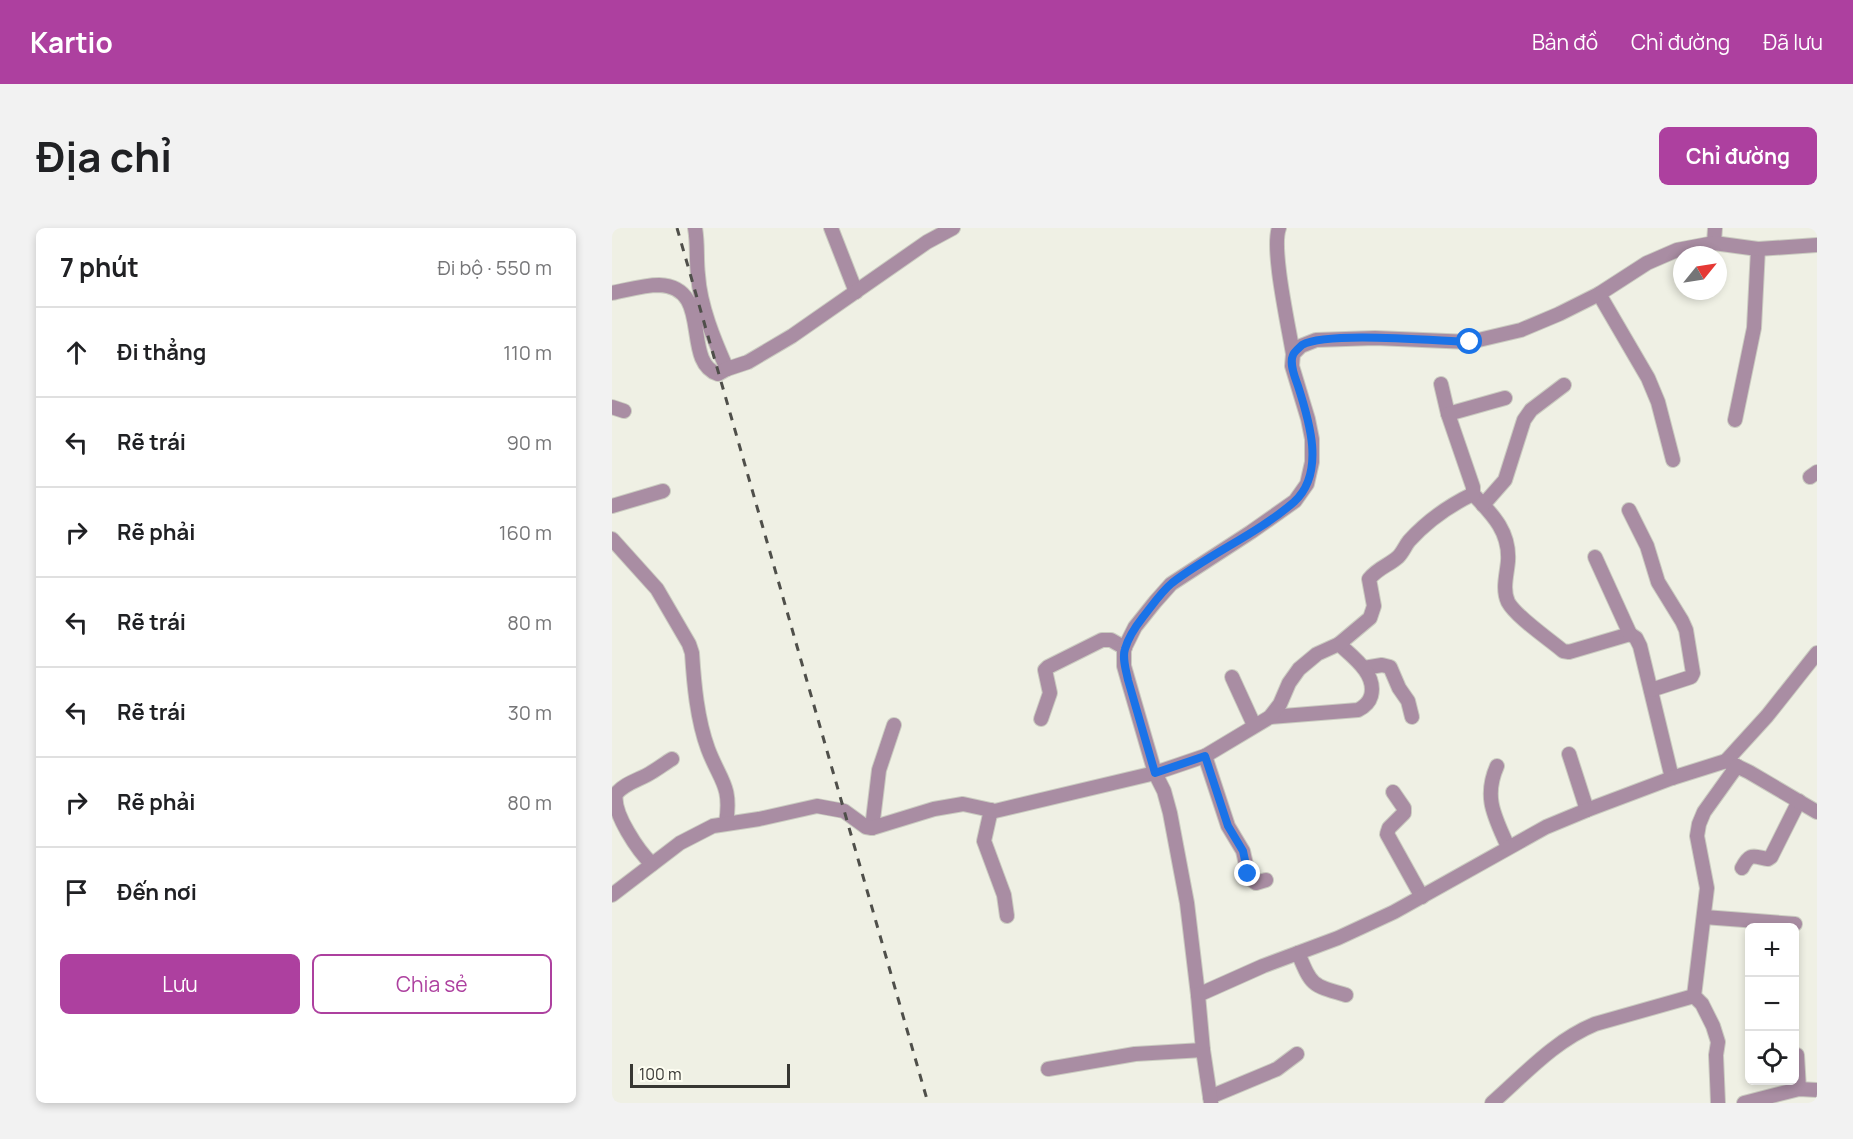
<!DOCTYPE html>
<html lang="vi">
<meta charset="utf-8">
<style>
:root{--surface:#fff;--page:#f2f2f2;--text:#202124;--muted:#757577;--line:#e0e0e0;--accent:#ad409f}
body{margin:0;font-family:Manrope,sans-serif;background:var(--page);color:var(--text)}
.controls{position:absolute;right:18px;bottom:18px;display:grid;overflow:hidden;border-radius:9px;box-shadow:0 3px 9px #0003}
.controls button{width:54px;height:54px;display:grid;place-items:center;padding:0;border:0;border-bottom:2px solid var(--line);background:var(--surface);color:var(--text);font:30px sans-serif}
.compass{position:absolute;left:1061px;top:18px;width:54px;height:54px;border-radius:50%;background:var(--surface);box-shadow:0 3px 9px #0003;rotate:60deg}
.scale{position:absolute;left:18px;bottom:15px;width:160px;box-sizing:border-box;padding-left:6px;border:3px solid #373732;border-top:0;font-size:16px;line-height:21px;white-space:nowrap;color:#373732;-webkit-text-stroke:4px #fdfdf1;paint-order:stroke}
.stop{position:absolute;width:18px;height:18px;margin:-14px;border:4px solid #1a73e8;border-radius:50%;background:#fff}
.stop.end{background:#1a73e8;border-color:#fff;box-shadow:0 2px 6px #0008}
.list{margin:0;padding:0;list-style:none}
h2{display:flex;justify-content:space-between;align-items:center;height:78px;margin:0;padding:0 24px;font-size:26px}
h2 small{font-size:20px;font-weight:400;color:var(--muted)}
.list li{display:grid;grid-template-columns:39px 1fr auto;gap:18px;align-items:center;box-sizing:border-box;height:90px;padding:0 24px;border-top:2px solid var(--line)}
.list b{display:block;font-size:22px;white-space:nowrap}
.list em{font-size:20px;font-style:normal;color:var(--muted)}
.actions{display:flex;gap:12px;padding:18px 24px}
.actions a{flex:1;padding:14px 0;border:2px solid var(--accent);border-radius:9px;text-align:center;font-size:21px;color:var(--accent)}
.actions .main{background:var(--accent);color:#fff}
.icon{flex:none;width:33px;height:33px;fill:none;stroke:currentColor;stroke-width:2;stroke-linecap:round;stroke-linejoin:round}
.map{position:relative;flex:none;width:1205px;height:875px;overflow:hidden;border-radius:9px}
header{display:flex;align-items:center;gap:36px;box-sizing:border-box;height:84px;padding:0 30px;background:var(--accent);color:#fff}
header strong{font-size:28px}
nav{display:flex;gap:33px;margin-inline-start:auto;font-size:21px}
.intro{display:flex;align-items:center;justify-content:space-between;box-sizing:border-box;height:144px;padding:0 36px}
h1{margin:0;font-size:42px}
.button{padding:15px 27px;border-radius:9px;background:var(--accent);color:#fff;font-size:21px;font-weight:700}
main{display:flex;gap:36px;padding:0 36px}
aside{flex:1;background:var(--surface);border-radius:9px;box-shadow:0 3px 9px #0003}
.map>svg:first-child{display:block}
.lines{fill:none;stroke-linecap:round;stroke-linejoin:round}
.minor-casing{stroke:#cacbc0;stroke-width:16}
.minor{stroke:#a98da3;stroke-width:14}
.rail{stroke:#4f4f4a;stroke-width:3;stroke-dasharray:8 8;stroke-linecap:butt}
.route{stroke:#1a73e8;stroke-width:8}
</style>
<header>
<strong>Kartio</strong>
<nav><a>Bản đồ</a><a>Chỉ đường</a><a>Đã lưu</a></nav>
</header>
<div class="intro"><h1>Địa chỉ</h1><a class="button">Chỉ đường</a></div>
<main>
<aside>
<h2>7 phút<small>Đi bộ · 550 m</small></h2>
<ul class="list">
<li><svg class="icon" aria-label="ahead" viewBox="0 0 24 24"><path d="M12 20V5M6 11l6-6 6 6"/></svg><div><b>Đi thẳng</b></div><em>110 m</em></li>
<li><svg class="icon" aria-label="left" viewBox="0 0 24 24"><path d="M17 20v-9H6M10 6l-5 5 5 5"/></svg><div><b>Rẽ trái</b></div><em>90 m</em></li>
<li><svg class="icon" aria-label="right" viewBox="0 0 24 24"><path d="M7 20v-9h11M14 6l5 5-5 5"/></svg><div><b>Rẽ phải</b></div><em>160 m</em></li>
<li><svg class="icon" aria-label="left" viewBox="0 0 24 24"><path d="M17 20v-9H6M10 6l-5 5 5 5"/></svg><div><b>Rẽ trái</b></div><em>80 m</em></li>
<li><svg class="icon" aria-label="left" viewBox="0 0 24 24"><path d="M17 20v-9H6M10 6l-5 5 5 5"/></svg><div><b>Rẽ trái</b></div><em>30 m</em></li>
<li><svg class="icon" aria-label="right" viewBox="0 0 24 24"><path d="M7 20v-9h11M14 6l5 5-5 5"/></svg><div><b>Rẽ phải</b></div><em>80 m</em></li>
<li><svg class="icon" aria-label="arrive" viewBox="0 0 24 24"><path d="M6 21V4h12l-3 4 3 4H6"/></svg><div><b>Đến nơi</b></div></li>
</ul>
<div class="actions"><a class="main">Lưu</a><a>Chia sẻ</a></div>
</aside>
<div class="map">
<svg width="1205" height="875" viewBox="0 0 1205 875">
<rect width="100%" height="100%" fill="#eff0e4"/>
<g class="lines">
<g class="minor-casing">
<g id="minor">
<path d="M 83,0 C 86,16 84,31 86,47 C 88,78 102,112 115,141"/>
<polyline points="219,0 244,64"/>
<path d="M 667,0 C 659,21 677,100 681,126"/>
<polyline points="1102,15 1103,0"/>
<path d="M 0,65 C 15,62 32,57 47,57 C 102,59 69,134 106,146 L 115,141 L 136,134 L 180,108 L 315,14 L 341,0"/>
<polyline points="987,66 1036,150 1046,174 1061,232"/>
<polyline points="829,156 836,186"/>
<polyline points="0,179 12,183"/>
<polyline points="1123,192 1142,100 1146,21"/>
<polyline points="1198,249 1205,244"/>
<path d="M 861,266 C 879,285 898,303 896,333 C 895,346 890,361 896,374 C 904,389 937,411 951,423 L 957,424 L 1018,406 L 1024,410 L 1028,418 L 1060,550"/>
<polyline points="871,277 893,252 912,192 919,182 952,157"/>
<polyline points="0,278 51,263"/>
<polyline points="1017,282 1035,318 1046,354 1070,393 1074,402 1081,445 1079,449 1039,462"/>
<path d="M 0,311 L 45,361 L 77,416 L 80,425 C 82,456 85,491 96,521 C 108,553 120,557 114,595"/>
<polyline points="983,329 1018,406"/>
<polyline points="752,440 770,437 778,439 787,460 796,473 800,489"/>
<polyline points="620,449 642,497"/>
<path d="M 658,489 L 746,482 C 752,479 757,475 759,468 C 765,446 741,429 727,416"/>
<polyline points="429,491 438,465 433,442 436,439 490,412 499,412 513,420"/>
<polyline points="957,526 975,582"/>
<polyline points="593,528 616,598 631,623 637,650 644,655 654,652"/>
<polyline points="1114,533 1155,488 1205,425"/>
<path d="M 885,538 C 871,570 883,589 896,619"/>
<polyline points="781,564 792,580 792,585 777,600 775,606 810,669"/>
<polyline points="379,582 372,613 392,667 395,688"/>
<polyline points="260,600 267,542 282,497"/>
<path d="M 40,636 C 27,624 0,585 4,566 C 12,555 30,551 40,544 C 47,540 53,535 60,531"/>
<path d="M 1130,640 C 1138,625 1140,628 1156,631 L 1159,629 L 1187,573"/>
<path d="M 0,667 L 68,615 L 101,598 L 147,591 L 205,578 L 232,583 L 254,599 L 260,600 L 322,581 L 351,576 L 383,583 L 543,545 L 593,528 L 658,489 L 668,476 L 677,455 L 687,441 L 705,426 L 727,416 L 758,390 L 762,378 L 757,351 C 767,339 776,338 786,329 C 791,324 793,318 797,313 C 816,292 836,278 861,266 L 861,259 L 836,186 L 893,170"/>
<polyline points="1092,689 1183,696"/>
<path d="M 686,725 C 700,758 699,757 734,767"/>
<polyline points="586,767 575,675 558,585 552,563 543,545 516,452 512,438 512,421 523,399 543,374 559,356 639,304 683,273 695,256 700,234 700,211 696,191 680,138 681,126 689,118 704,112 763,110 858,114 909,102 947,86 987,66 1035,35 1065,22 1102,15 1146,21 1205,17"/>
<polyline points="1185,827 1187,861"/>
<polyline points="436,841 523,826 591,822"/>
<polyline points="598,869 665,841 685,826"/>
<polyline points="599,875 591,822 586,767 651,738 726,710 782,684 934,599 975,582 1060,550 1114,533 1137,544 1205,584"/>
<path d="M 880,875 C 913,846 942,813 983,796 L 1082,768"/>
<polyline points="1106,875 1104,827 1106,814 1101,798 1090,776 1082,768 1095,660 1085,608 1087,596 1092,584 1125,538"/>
<polyline points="1132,875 1187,861 1205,862"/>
</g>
</g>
<use href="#minor" class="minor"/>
<polyline class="rail" points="65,0 316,875"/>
</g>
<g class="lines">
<path class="route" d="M 636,646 L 631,623 L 616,598 L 593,528 L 543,545 L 516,452 C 514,442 510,430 513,421 C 516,410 524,398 531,389 C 540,378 549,364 560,355 C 599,325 645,306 682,274 C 714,245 697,192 686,158 C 683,149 677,136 681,127 C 682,124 688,119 690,117 C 716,103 823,113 858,114"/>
</g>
</svg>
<div class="controls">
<button>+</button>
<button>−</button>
<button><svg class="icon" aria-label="locate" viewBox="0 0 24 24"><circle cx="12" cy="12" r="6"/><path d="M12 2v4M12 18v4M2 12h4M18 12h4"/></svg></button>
</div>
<svg class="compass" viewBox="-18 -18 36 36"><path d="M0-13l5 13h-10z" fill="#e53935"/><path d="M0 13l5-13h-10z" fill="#757577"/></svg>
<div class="scale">100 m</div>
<div class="stop" style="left:858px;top:114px"></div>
<div class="stop end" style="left:636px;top:646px"></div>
</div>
</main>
